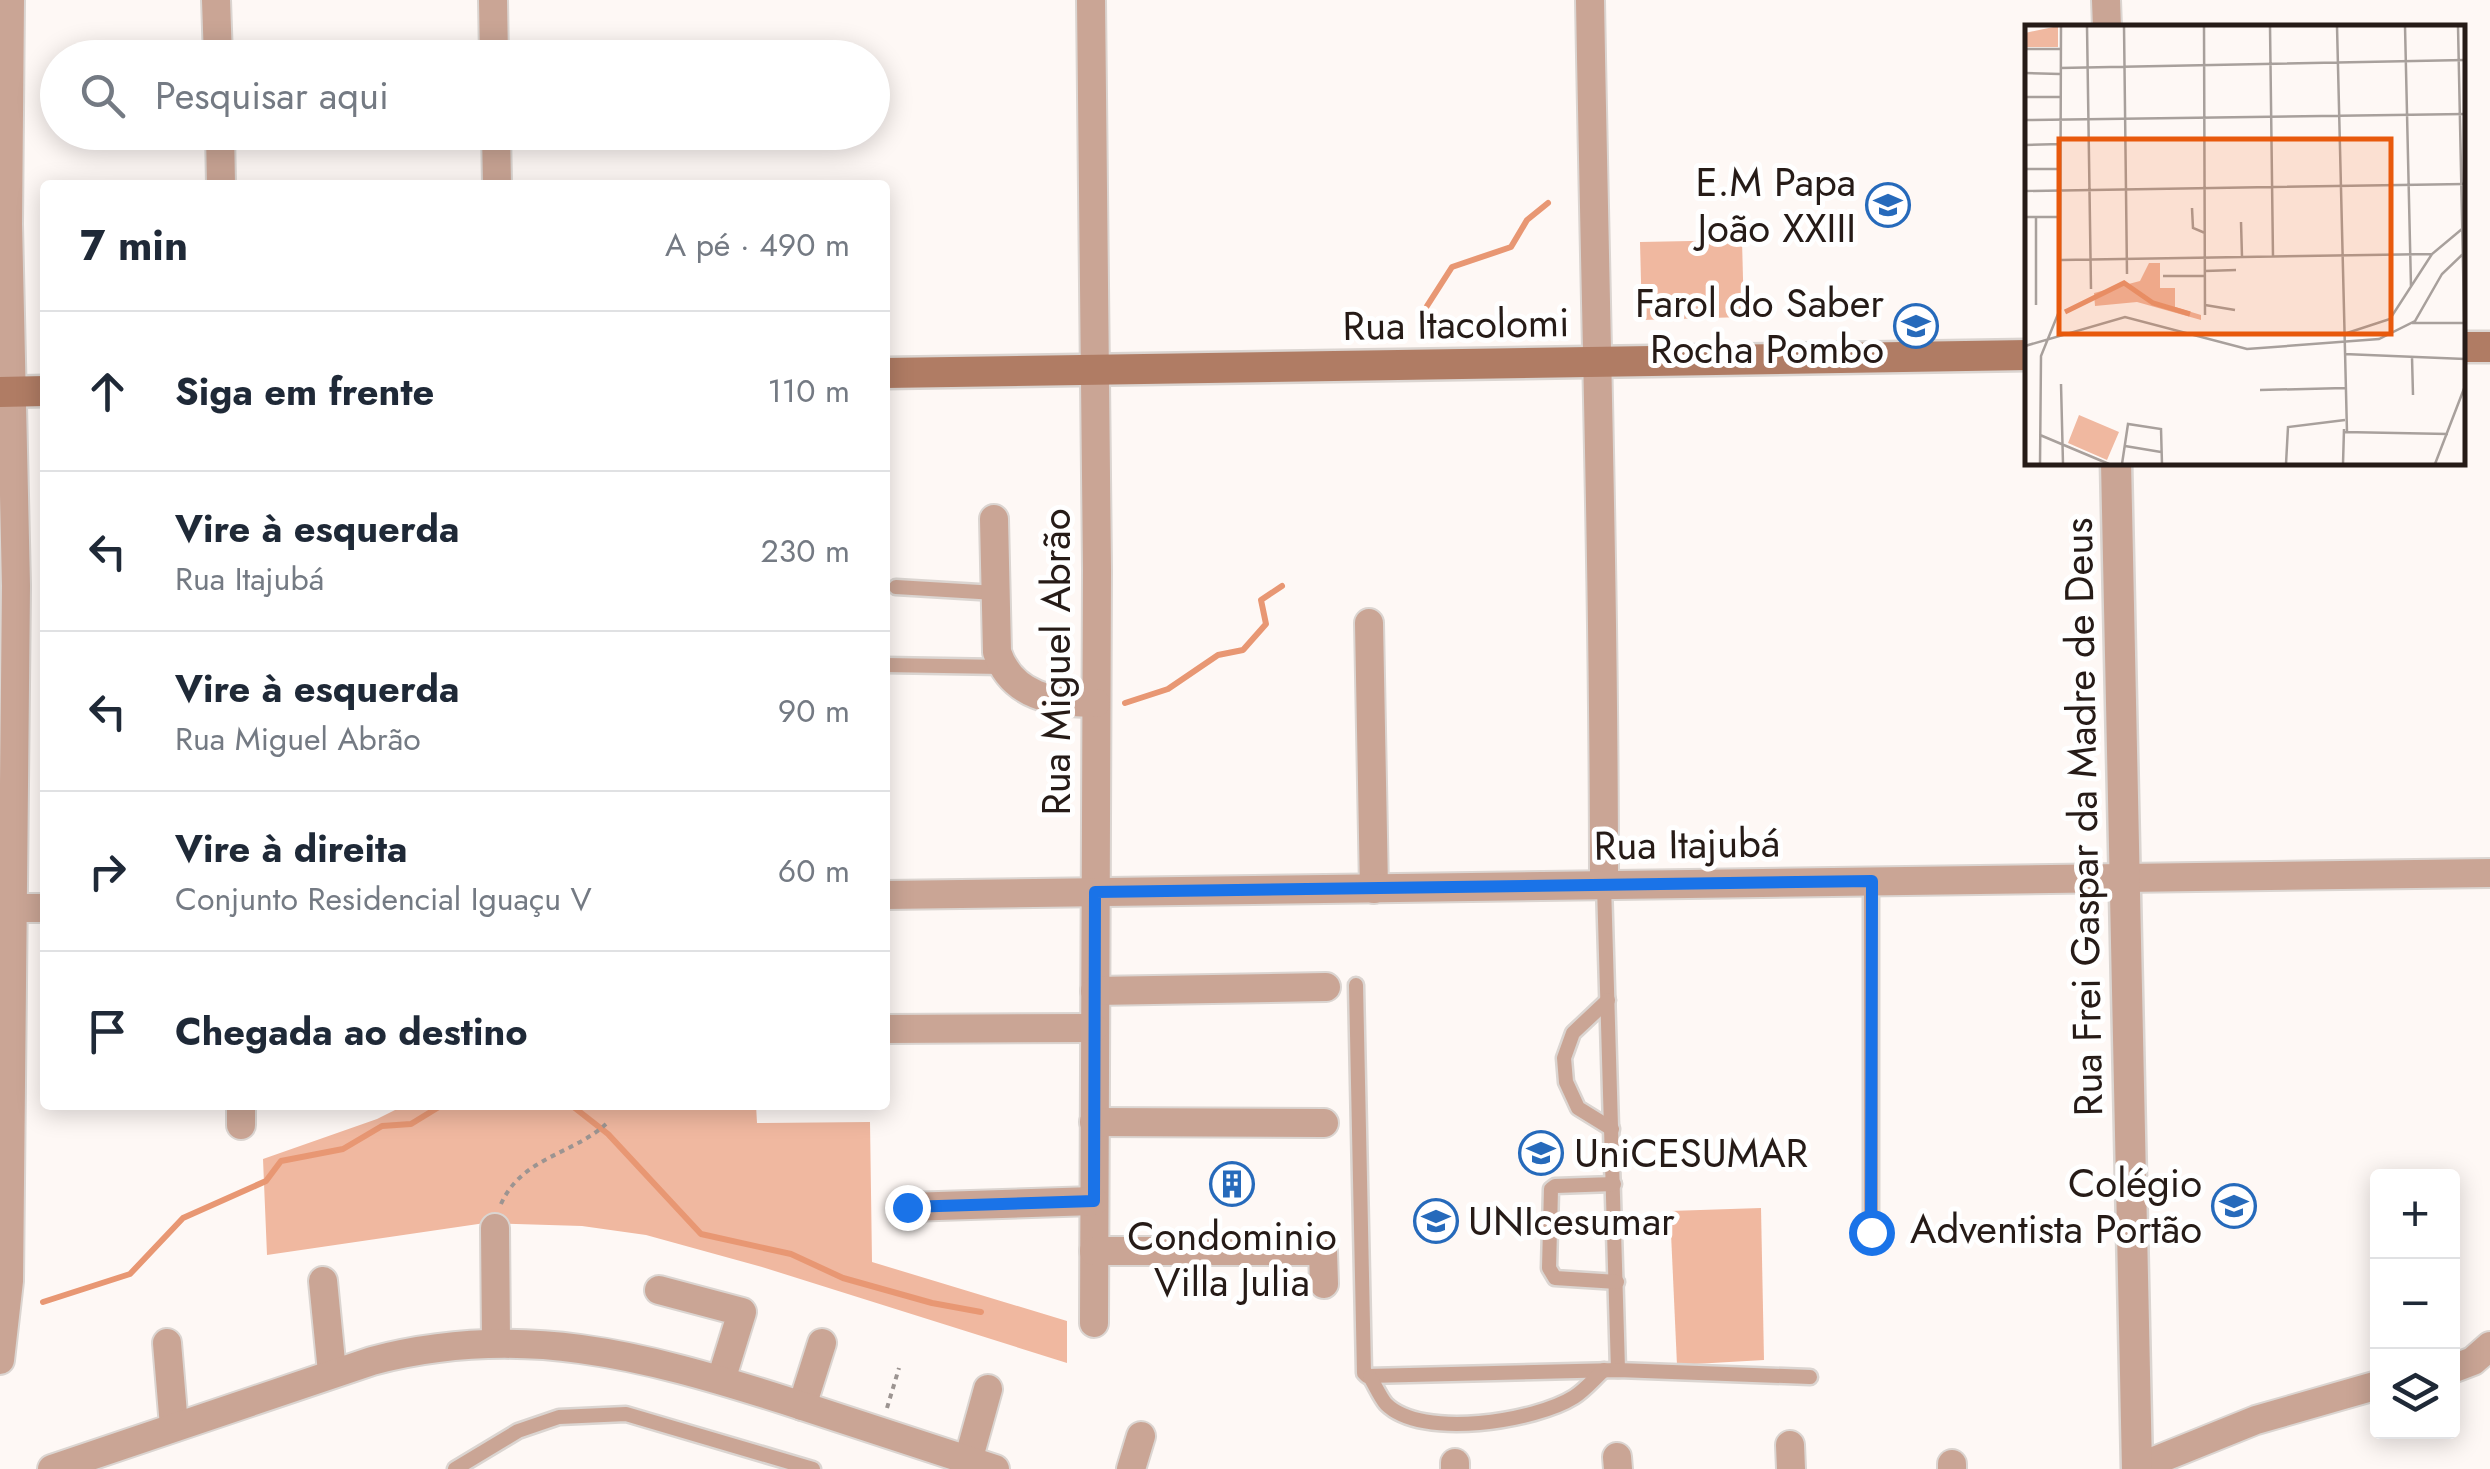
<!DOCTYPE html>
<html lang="pt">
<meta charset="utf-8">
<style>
:root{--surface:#fff;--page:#f2f2f3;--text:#1f2937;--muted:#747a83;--line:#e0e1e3}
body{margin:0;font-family:Jost,sans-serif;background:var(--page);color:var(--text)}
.controls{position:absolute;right:30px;bottom:30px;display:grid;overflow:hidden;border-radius:10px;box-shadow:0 5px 25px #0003}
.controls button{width:90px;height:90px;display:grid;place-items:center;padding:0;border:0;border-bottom:2px solid var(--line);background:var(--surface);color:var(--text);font:50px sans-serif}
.stop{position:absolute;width:30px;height:30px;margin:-22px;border:8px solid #1a73e8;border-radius:50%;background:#fff}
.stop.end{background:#1a73e8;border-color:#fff;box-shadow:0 2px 10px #0008}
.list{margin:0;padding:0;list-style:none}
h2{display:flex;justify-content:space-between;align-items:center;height:130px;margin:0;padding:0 40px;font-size:42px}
h2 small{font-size:32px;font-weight:400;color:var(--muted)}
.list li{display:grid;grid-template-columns:65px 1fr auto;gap:30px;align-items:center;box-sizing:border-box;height:160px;padding:0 40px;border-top:2px solid var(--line)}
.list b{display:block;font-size:38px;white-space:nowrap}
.list p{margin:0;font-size:32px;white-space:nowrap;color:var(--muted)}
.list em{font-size:32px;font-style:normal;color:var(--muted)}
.icon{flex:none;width:55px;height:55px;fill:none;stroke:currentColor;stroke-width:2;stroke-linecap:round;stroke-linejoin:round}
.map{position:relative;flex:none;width:2490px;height:1469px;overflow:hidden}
.search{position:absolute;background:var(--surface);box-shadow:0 5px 25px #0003;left:40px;top:40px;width:850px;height:110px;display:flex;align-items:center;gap:25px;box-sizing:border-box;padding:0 35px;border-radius:55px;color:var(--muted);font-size:38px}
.panel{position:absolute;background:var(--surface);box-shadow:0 5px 25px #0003;left:40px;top:180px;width:850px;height:930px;border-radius:10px}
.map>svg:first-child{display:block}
.green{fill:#f0b8a0}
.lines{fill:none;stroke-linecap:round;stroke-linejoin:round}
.stream{stroke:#e89773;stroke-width:6}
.service-casing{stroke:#dbd5d1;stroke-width:19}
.minor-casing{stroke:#dbd5d1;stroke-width:32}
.tertiary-casing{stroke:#dbd5d1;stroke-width:35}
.secondary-casing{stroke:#dbd5d1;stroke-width:35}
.path{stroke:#9c9491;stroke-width:4;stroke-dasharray:5 5;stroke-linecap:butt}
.service{stroke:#caa595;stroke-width:14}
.minor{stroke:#caa595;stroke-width:28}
.tertiary{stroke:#caa595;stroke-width:30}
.secondary{stroke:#b07c64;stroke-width:30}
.route{stroke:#1a73e8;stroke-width:12}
.labels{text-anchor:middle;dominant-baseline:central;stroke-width:10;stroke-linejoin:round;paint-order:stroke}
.poi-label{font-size:40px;fill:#261b17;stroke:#fff;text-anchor:end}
.street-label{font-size:40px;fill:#261b17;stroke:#fff}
.inset-river{fill:none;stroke:#e89773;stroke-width:5}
.inset-road{fill:none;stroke:#a8a09c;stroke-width:2.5}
.view{fill:#e8590c;fill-opacity:0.15;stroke:#e8590c;stroke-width:5}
.inset-edge{fill:none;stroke:#261b17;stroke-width:5}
</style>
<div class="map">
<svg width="2490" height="1469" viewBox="0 0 2490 1469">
<rect width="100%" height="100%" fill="#fef8f5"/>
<g class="green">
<polygon points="1742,240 1744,317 1642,320 1640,242"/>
<polygon points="405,1105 756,1105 757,1123 870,1122 872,1262 1067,1321 1067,1363 762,1267 646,1235 582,1226 485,1223 267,1255 263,1159 377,1119"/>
<polygon points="1761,1208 1764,1360 1677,1365 1670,1211"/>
</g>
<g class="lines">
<g class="stream">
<polyline points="1427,306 1452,267 1511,247 1527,220 1548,203"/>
<polyline points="1125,703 1168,689 1218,655 1243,650 1266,624 1261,600 1282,586"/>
<polyline points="571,1105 608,1134 701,1234 791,1254 843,1278 932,1303 981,1312"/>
<polyline points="43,1302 130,1274 183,1218 266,1181 281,1161 343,1149 382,1126 411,1124 442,1105"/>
</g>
<g class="service-casing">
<g id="service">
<polyline points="896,587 996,593"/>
<polyline points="885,665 1002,667"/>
<polyline points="1604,885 1618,1370"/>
<polyline points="1356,985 1364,1373 1367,1376 1618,1370 1810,1377"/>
<polyline points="1608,1000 1573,1033 1564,1058 1566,1082 1578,1108 1612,1129"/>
<polyline points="1614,1184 1555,1186 1551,1189 1549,1268 1555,1278 1617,1282"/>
<polyline points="1871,1233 1871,881"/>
<path d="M 1370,1377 C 1375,1385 1380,1397 1386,1404 C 1422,1440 1536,1421 1574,1397 C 1585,1390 1594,1379 1604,1370"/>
<polyline points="455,1469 518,1431 559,1417 626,1414 813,1469"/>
</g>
</g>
<g class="minor-casing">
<g id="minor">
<polyline points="216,0 218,58"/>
<polyline points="493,0 494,58"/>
<polyline points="1091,0 1097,570 1094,1323"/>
<path d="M 1590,0 C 1595,295 1604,590 1604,885"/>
<polyline points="2106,0 2107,28"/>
<polyline points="220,132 221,185"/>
<polyline points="496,132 497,185"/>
<path d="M 994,519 L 997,652 C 1012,697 1054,703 1096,703"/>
<polyline points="1369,623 1374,889"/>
<polyline points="885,895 2490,873"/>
<polyline points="12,908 45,908"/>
<polyline points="1095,991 1326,987"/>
<polyline points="885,1029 1094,1028"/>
<polyline points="241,1105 241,1125"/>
<polyline points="1094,1122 1324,1123"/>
<polyline points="907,1207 1094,1201"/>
<polyline points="495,1228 496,1341"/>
<polyline points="1094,1251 1323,1251 1324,1284"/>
<polyline points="323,1281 332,1372"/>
<polyline points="659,1290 742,1312 721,1380"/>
<polyline points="167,1343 174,1426"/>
<polyline points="0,1360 9,1281 16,586 8,224 10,0"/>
<polyline points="2452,1369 2473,1361 2490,1346"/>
<polyline points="802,1406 822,1343"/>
<polyline points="1790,1445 1791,1469"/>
<polyline points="1617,1457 1618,1469"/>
<polyline points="968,1461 988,1389"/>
<polyline points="1952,1464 1952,1469"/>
<polyline points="2137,1468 2256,1420 2378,1385"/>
<path d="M 52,1469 L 372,1361 C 519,1322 643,1355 784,1400 C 854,1423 924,1446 995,1469"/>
<polyline points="1131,1469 1141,1436"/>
<polyline points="1455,1469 1455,1463"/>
</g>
</g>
<g class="tertiary-casing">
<polyline id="tertiary" points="2116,462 2137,1469"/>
</g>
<g class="secondary-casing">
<g id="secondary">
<polyline points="2462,347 2490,347"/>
<polyline points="885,373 2028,355"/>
<polyline points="0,392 45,391"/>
</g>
</g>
<g class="path">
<path d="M 501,1204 C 522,1157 572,1155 606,1124"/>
<polyline points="887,1408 899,1368"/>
</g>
<use href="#service" class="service"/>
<use href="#minor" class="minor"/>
<use href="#tertiary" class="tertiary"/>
<use href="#secondary" class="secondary"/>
</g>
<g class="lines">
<polyline class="route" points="907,1207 1094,1201 1095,892 1872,881 1871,1232"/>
</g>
<defs>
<g id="school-ring" transform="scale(2.25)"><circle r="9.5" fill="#fff" stroke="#266abb" stroke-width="1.5"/><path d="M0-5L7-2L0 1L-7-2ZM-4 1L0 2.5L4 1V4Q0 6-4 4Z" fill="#266abb"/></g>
<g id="university-ring" transform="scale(2.25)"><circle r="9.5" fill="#fff" stroke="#266abb" stroke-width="1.5"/><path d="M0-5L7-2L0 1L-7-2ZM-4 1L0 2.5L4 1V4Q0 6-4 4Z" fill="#266abb"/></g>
<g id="building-ring" transform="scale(2.25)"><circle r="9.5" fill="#fff" stroke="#266abb" stroke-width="1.5"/><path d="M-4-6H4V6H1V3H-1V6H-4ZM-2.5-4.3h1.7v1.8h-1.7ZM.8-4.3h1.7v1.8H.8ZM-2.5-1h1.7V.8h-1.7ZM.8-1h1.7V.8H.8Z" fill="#266abb"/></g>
</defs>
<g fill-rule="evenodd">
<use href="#school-ring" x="1888" y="205"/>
<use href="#school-ring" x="1916" y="326"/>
<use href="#university-ring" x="1541" y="1153"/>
<use href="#building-ring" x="1232" y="1184"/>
<use href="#school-ring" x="2234" y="1206"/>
<use href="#school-ring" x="1436" y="1221"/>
</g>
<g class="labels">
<g class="poi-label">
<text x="1856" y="182">E.M Papa<tspan x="1856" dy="46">João XXIII</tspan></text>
<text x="1884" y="303">Farol do Saber<tspan x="1884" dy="46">Rocha Pombo</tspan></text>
<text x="1574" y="1153" text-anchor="start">UniCESUMAR</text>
<text x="2202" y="1183">Colégio<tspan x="2202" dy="46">Adventista Portão</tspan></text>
<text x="1468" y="1221" text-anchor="start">UNIcesumar</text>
<text x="1232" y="1236" text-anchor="middle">Condominio<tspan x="1232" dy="46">Villa Julia</tspan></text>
</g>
<g class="street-label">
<text transform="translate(1456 324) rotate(-1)">Rua Itacolomi</text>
<text transform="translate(1056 662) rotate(-90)">Rua Miguel Abrão</text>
<text transform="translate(2083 817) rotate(-91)">Rua Frei Gaspar da Madre de Deus</text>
<text transform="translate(1687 844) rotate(-1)">Rua Itajubá</text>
</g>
</g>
<g transform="translate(2025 25)">
<rect width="440" height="440" fill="#fef8f5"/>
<path d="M 33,1 L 33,22 L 0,22 L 0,8 ZM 124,238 L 135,238 L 135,263 L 150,263 L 150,282 L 176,290 L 176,295 L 112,277 L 70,281 L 69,268 L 115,256 ZM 54,390 L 94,407 L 82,435 L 43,418 Z" fill="#f0b8a0"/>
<path class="inset-river" d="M 40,287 L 99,258 L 128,278 L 165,289"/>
<path class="inset-road" d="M 62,1 L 66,264M 99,1 L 102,249M 179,1 L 180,290M 245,1 L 248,232M 312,1 L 322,407M 380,1 L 386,262M 433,1 L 440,336M 0,24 L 35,24M 35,43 L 440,35M 0,48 L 35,49M 0,72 L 35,72M 0,95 L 440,89M 0,120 L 36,119M 0,144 L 35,144M 0,166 L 440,159M 167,183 L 168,203 L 180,208M 0,192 L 36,192M 216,197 L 217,232M 36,235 L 407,229M 180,246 L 211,245M 138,251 L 180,251M 11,280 L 11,192M 180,280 L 210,285M 387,298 L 440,298M 319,309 L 365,294 L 407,229 L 437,204M 0,321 L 100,292 L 222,324 L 354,314 L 390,296 L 417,249 L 440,227M 319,329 L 440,334M 387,332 L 388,370M 36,359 L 38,439M 235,365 L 320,363M 319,407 L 423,409M 15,410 L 84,439M 100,421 L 136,427M 15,439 L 16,331 L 35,284 L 36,1M 97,439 L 103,399 L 136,404 L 137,439M 261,439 L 263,402 L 320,395M 318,439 L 319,404M 410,439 L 440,361"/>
<path class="view" d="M 34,114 L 366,114 L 366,309 L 34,309 Z"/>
<rect width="440" height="440" class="inset-edge"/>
</g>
</svg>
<div class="controls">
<button>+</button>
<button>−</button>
<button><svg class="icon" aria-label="layers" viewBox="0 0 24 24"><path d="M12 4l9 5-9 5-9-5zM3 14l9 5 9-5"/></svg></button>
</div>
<div class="stop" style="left:1871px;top:1232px"></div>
<div class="stop end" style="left:907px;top:1207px"></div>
<div class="search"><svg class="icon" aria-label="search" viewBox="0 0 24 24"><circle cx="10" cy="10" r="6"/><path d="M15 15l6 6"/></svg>Pesquisar aqui</div>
<section class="panel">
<h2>7 min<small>A pé · 490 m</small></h2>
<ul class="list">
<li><svg class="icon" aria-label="ahead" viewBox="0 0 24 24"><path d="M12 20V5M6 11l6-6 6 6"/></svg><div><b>Siga em frente</b></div><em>110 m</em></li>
<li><svg class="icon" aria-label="left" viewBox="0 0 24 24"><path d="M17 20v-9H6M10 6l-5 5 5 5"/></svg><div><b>Vire à esquerda</b><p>Rua Itajubá</p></div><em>230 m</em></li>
<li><svg class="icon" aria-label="left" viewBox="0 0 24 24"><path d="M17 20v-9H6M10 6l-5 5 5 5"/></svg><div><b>Vire à esquerda</b><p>Rua Miguel Abrão</p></div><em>90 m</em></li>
<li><svg class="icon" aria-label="right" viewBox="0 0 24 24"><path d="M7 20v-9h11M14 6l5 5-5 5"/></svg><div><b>Vire à direita</b><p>Conjunto Residencial Iguaçu V</p></div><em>60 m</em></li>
<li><svg class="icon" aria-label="arrive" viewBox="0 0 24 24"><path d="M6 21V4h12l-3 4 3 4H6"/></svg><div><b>Chegada ao destino</b></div></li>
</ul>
</section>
</div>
